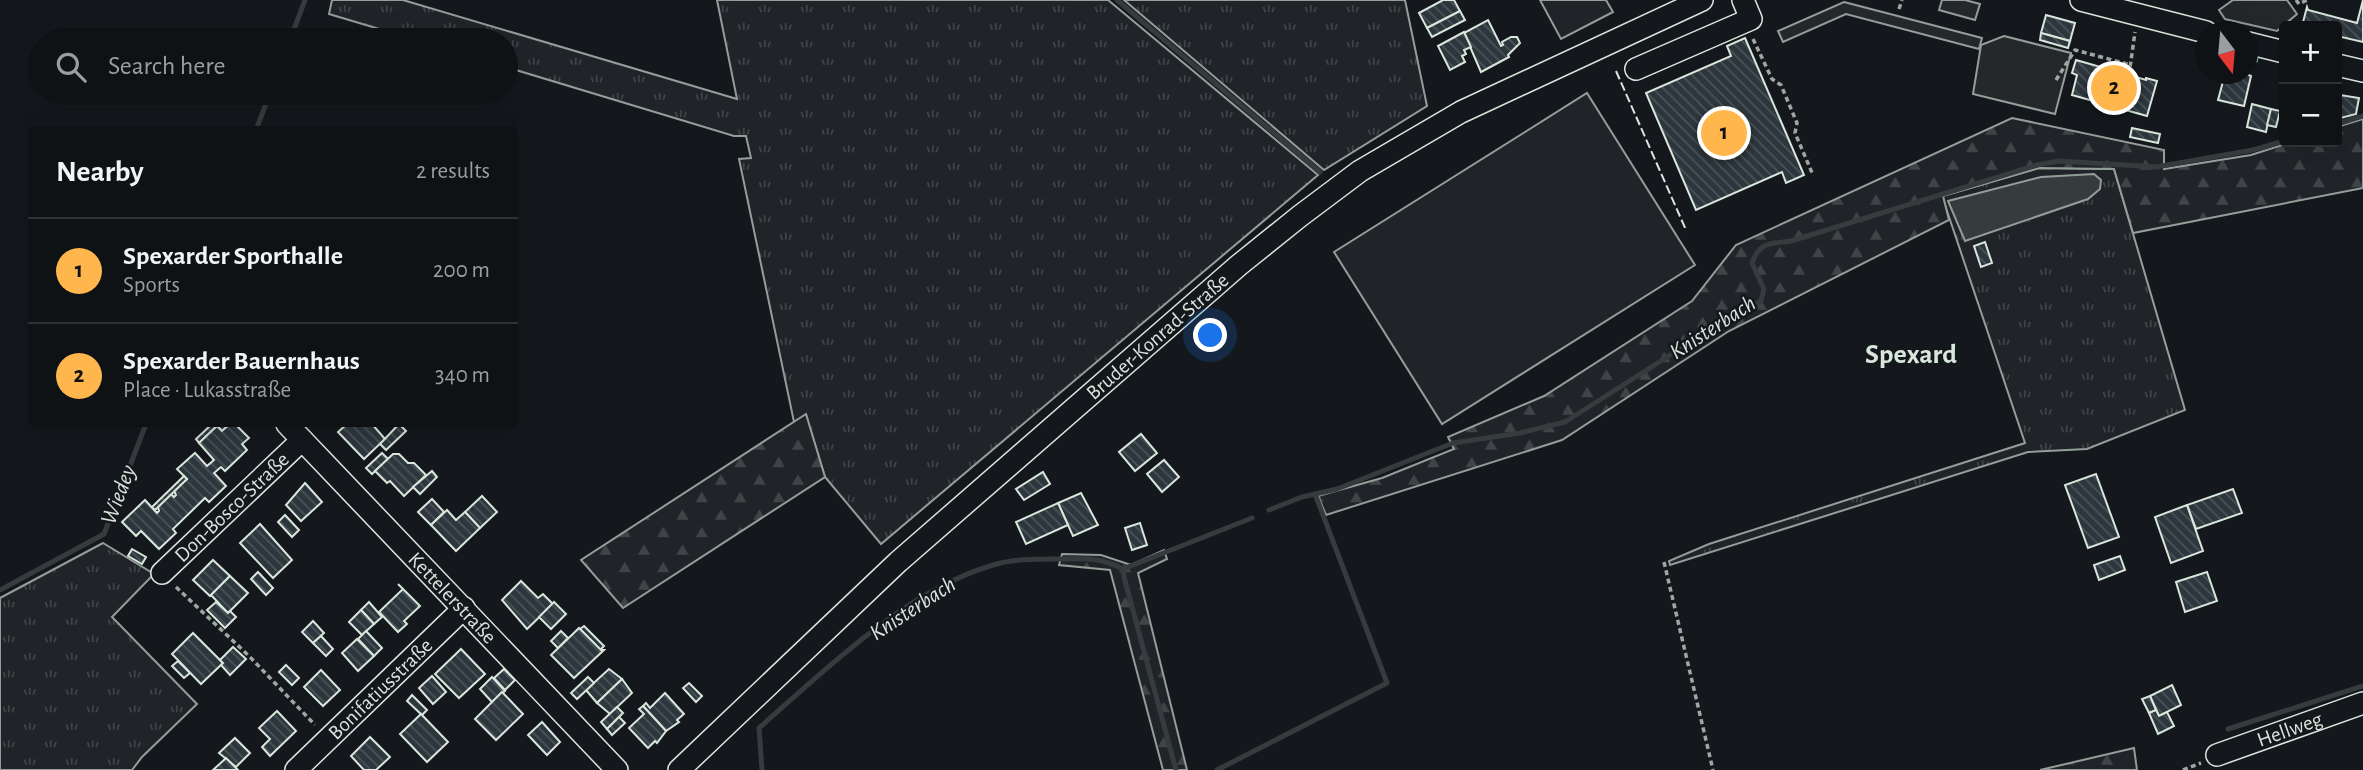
<!DOCTYPE html>
<meta charset="utf-8">
<style>
:root{--surface:#0f1215;--page:#1d2022;--text:#f1f3f6;--muted:#9b9ea0;--line:#2f3234;--accent:#ffb74d}
body{margin:0;font-family:"Alegreya Sans",sans-serif;background:var(--page);color:var(--text)}
.controls{position:absolute;right:21px;top:21px;display:grid;overflow:hidden;border-radius:7px;box-shadow:0 7px 28px #0002}
.controls button{width:63px;height:63px;display:grid;place-items:center;padding:0;border:0;border-bottom:2px solid var(--line);background:var(--surface);color:var(--text);font:35px sans-serif}
.compass{position:absolute;left:2195px;top:21px;width:63px;height:63px;border-radius:50%;background:var(--surface);box-shadow:0 7px 28px #0002;rotate:164deg}
.you{position:absolute;left:1211px;top:336px;width:24px;height:24px;margin:-18px;border:5px solid #fff;border-radius:50%;background:#1a73e8;box-shadow:0 0 0 10px #1a73e833}
.badge{display:grid;place-items:center;width:46px;height:46px;border-radius:50%;background:var(--accent);color:#111;font-size:23px;font-weight:700}
.pin{position:absolute;translate:-50% -50%;border:4px solid #fff;box-shadow:0 2px 7px #0006}
.list{margin:0;padding:0;list-style:none}
h2{display:flex;justify-content:space-between;align-items:center;height:91px;margin:0;padding:0 28px;font-size:30px}
h2 small{font-size:23px;font-weight:400;color:var(--muted)}
.list li{display:grid;grid-template-columns:46px 1fr auto;gap:21px;align-items:center;box-sizing:border-box;height:105px;padding:0 28px;border-top:2px solid var(--line)}
.list b{display:block;font-size:26px;white-space:nowrap}
.list p{margin:0;font-size:23px;white-space:nowrap;color:var(--muted)}
.list em{font-size:23px;font-style:normal;color:var(--muted)}
.icon{flex:none;width:38px;height:38px;fill:none;stroke:currentColor;stroke-width:2;stroke-linecap:round;stroke-linejoin:round}
.map{position:relative;flex:none;width:2363px;height:770px;overflow:hidden}
.search{position:absolute;background:var(--surface);box-shadow:0 7px 28px #0002;left:28px;top:28px;width:490px;height:77px;display:flex;align-items:center;gap:18px;box-sizing:border-box;padding:0 24px;border-radius:38px;color:var(--muted);font-size:26px}
.panel{position:absolute;background:var(--surface);box-shadow:0 7px 28px #0002;left:28px;top:126px;width:490px;height:301px;border-radius:7px}
.map>svg:first-child{display:block}
.grass{fill:url(#grass-tufts);stroke:#939e99;stroke-width:2}
.forest{fill:url(#forest-firs);stroke:#939e99;stroke-width:2}
.park{fill:#202428;stroke:#939e99;stroke-width:2}
.parking{fill:#24282b;stroke:#939e99;stroke-width:2}
.water{fill:#363b3e;stroke:#939e99;stroke-width:2}
.lines{fill:none;stroke-linecap:round;stroke-linejoin:round}
.stream{stroke:#363b3e;stroke-width:5}
.building{fill:url(#building-back-hatch);stroke:#d8e6dc;stroke-width:2}
.minor-casing{stroke:#d8e6dc;stroke-width:24}
.path{stroke:#9da8a2;stroke-width:3.5;stroke-dasharray:5 3.5;stroke-linecap:butt}
.minor{stroke:#14181c;stroke-width:21}
.hedge{stroke:#8ac095;stroke-width:5;stroke-dasharray:3.5 5;stroke-linecap:butt}
.fence{stroke:#d8e6dc;stroke-width:2;stroke-dasharray:9 3.5;stroke-linecap:butt}
.labels{text-anchor:middle;dominant-baseline:central;stroke-width:5;stroke-linejoin:round;paint-order:stroke}
.street-label{font-size:21px;fill:#d8e6dc;stroke:#14181c}
.water-label{font-size:23px;font-style:italic;fill:#d8e6dc;stroke:#14181c}
.district-label{font-size:28px;font-weight:bold;fill:#d8e6dc;stroke:#14181c}
</style>
<div class="map">
<svg width="2363" height="770" viewBox="0 0 2363 770">
<defs>
<pattern id="grass-tufts" width="24" height="20" patternUnits="userSpaceOnUse" patternTransform="scale(1.75)"><rect width="24" height="20" fill="#202428"/><path d="M3 7l-1-3M5 7V3M7 7l1-3M15 17l-1-3M17 17v-4M19 17l1-3" fill="none" stroke="#404447"/></pattern>
<pattern id="forest-firs" width="22" height="20" patternUnits="userSpaceOnUse" patternTransform="scale(1.75)"><rect width="22" height="20" fill="#202428"/><path d="M5 1l3.5 6h-7zM16 11l3.5 6h-7z" fill="#404447"/></pattern>
<pattern id="building-back-hatch" width="6" height="6" patternUnits="userSpaceOnUse" patternTransform="scale(1.75)"><rect width="6" height="6" fill="#2c363c"/><path d="M-1 5l2 2M0 0l6 6M5-1l2 2" fill="none" stroke="#4a5358"/></pattern>
</defs>
<rect width="100%" height="100%" fill="#14181c"/>
<g class="grass">
<polygon points="332,0 403,0 737,99 717,0 1108,0 1318,175 881,544 825,477 806,415 794,422 739,159 751,158 746,136 734,136 506,67 506,40 416,40 329,14"/>
<polygon points="1124,0 1405,0 1427,106 1324,170"/>
<polygon points="2039,168 2114,169 2185,410 2087,449 2028,452 1670,565 1669,561 1709,544 2025,443 1942,196"/>
<polygon points="103,543 154,574 112,617 197,704 142,757 132,770 0,770 0,598"/>
</g>
<g class="forest">
<polygon points="2012,118 2164,150 2164,169 2251,155 2292,142 2337,142 2337,127 2363,119 2363,188 2133,233 2114,169 2039,168 1943,196 1949,220 1729,331 1562,440 1326,515 1318,496 1382,478 1454,449 1448,437 1544,396 1692,301 1736,245"/>
<polygon points="806,414 825,477 623,608 581,560"/>
<polygon points="1164,550 1167,559 1138,573 1187,770 1163,770 1110,570 1059,565 1062,554 1101,555 1131,565"/>
<polygon points="2134,748 2137,770 2040,770"/>
</g>
<g class="park">
<polygon points="1540,0 1606,0 1613,12 1561,39"/>
<polygon points="1587,93 1695,265 1442,424 1334,252"/>
</g>
<g class="parking">
<polygon points="1942,0 1965,0 1980,4 1975,20 1939,10"/>
<polygon points="2233,0 2287,0 2297,14 2277,31 2225,19 2219,10"/>
<polygon points="1844,2 1982,38 1979,49 1846,14 1783,42 1778,31"/>
<polygon points="2004,36 2071,53 2055,114 1973,94 1981,45"/>
</g>
<polygon class="water" points="2094,174 2101,180 2100,189 2088,199 1965,241 1948,201 2041,177"/>
<g class="lines">
<g class="stream">
<polyline points="1117,0 1320,172"/>
<polyline points="290,40 305,0"/>
<polyline points="2337,124 2363,116"/>
<polyline points="256,130 270,93"/>
<path d="M 1269,510 L 1302,497 L 1337,489 L 1453,443 L 1520,433 L 1565,422 L 1697,338 L 1761,301 L 1764,289 L 1752,263 C 1760,241 1770,244 1791,241 L 2037,165 L 2059,161 L 2156,167 L 2253,150 L 2284,141"/>
<polyline points="1123,569 1124,577 1176,770"/>
<polyline points="0,590 104,534 146,424"/>
<polyline points="2228,729 2363,686"/>
<path d="M 762,770 L 759,728 C 826,669 905,591 993,565 C 1012,559 1036,559 1056,559 C 1085,559 1097,556 1123,569 L 1252,518"/>
<polyline points="1217,770 1387,683 1315,494"/>
</g>
</g>
<g class="building">
<polygon points="1443,0 1454,0 1460,11 1427,28 1419,13"/>
<polygon points="2363,0 2363,42 2337,36 2337,26 2302,26 2307,7 2308,10 2357,23"/>
<polygon points="1460,11 1465,20 1432,37 1427,28"/>
<polygon points="2046,15 2075,23 2070,41 2041,33"/>
<polygon points="1488,20 1501,46 1503,45 1502,42 1511,37 1517,37 1520,43 1508,55 1509,57 1481,72 1464,33"/>
<polygon points="1464,32 1471,47 1464,50 1466,54 1462,56 1465,62 1450,70 1438,46"/>
<polygon points="2041,33 2070,41 2068,48 2040,40"/>
<polygon points="1745,38 1804,175 1786,183 1782,172 1696,210 1646,93 1731,56 1727,46"/>
<polygon points="2076,60 2146,80 2146,78 2157,81 2147,116 2072,95 2077,75 2072,73"/>
<polygon points="2225,74 2247,74 2251,76 2244,106 2218,100"/>
<polygon points="2340,95 2359,98 2356,114 2337,119"/>
<polygon points="2252,104 2271,109 2266,132 2247,127"/>
<polygon points="2271,109 2280,111 2276,127 2267,125"/>
<polygon points="2132,128 2160,134 2158,143 2130,137"/>
<polygon points="1985,242 1992,263 1981,267 1974,246"/>
<polygon points="212,424 230,424 222,431 217,426 199,443 196,439"/>
<polygon points="230,424 235,424 249,438 242,444 247,450 225,471 221,467 214,473 226,486 209,502 205,498 173,529 176,533 159,549 141,531 136,536 122,522 145,500 157,513 159,511 158,507 171,494 174,497 176,495 174,491 187,479 177,469 195,453 207,466 214,460 199,443 217,426 222,431"/>
<polygon points="347,424 372,424 385,439 364,459 338,432"/>
<polygon points="399,424 406,431 386,450 380,444"/>
<polygon points="1141,434 1157,453 1135,471 1119,452"/>
<polygon points="382,453 388,459 372,474 366,468"/>
<polygon points="393,454 399,454 408,463 414,463 426,475 404,496 390,481 387,483 375,471"/>
<polygon points="1164,460 1179,477 1162,492 1147,474"/>
<polygon points="432,471 437,477 420,494 413,487"/>
<polygon points="1043,472 1050,484 1024,500 1016,489"/>
<polygon points="2096,474 2119,537 2088,548 2065,485"/>
<polygon points="184,476 187,479 155,510 152,507"/>
<polygon points="305,483 322,502 301,521 286,505"/>
<polygon points="2233,489 2242,513 2196,529 2187,505"/>
<polygon points="1081,493 1098,525 1073,536 1058,503"/>
<polygon points="482,496 497,512 480,528 465,512"/>
<polygon points="432,499 444,512 431,525 418,512"/>
<polygon points="1058,503 1068,525 1026,544 1016,522"/>
<polygon points="2187,505 2203,551 2171,563 2155,517"/>
<polygon points="447,510 456,520 465,512 480,528 456,551 431,525"/>
<polygon points="285,515 299,530 292,537 278,522"/>
<polygon points="1140,523 1147,545 1132,550 1125,528"/>
<polygon points="260,524 292,560 273,578 240,543"/>
<polygon points="132,549 146,557 142,564 128,556"/>
<polygon points="2120,556 2125,570 2099,580 2094,565"/>
<polygon points="213,560 230,576 210,596 193,580"/>
<polygon points="258,572 273,588 266,595 251,579"/>
<polygon points="2207,572 2217,601 2185,612 2176,582"/>
<polygon points="230,576 248,593 228,613 211,595"/>
<polygon points="521,581 538,598 543,594 553,604 527,629 502,600"/>
<polygon points="398,584 420,606 404,621 407,624 398,632 379,612 403,589"/>
<polygon points="216,602 228,613 230,611 236,617 225,628 207,610"/>
<polygon points="369,602 382,617 374,624 361,610"/>
<polygon points="554,602 566,614 551,629 539,617"/>
<polygon points="361,610 374,624 362,635 349,622"/>
<polygon points="313,621 324,633 313,643 302,632"/>
<polygon points="584,626 604,646 600,650 580,629"/>
<polygon points="579,628 601,650 604,650 574,678 551,655"/>
<polygon points="366,631 382,648 374,656 358,639"/>
<polygon points="561,631 568,638 558,648 551,641"/>
<polygon points="193,633 223,663 201,684 172,654"/>
<polygon points="321,636 333,649 326,656 313,643"/>
<polygon points="357,639 374,656 358,671 342,653"/>
<polygon points="233,647 246,659 230,675 221,665 223,663 220,660"/>
<polygon points="461,649 485,674 459,698 435,674"/>
<polygon points="178,661 190,673 184,678 172,666"/>
<polygon points="286,665 299,678 292,685 279,672"/>
<polygon points="504,669 515,680 505,690 494,678"/>
<polygon points="609,669 622,679 597,703 586,690"/>
<polygon points="321,670 340,690 323,706 304,687"/>
<polygon points="432,676 446,692 433,704 419,688"/>
<polygon points="492,677 505,691 492,702 480,689"/>
<polygon points="588,677 594,683 577,699 571,693"/>
<polygon points="622,679 632,693 610,714 597,703"/>
<polygon points="689,683 702,696 696,702 683,688"/>
<polygon points="2172,685 2181,705 2159,716 2150,696"/>
<polygon points="502,692 523,714 496,740 475,719"/>
<polygon points="665,693 684,714 677,720 679,722 666,731 643,706 646,703 650,708"/>
<polygon points="412,695 427,710 422,715 407,701"/>
<polygon points="2150,696 2156,710 2149,713 2142,699"/>
<polygon points="643,706 666,731 657,743 655,741 648,748 629,728 644,714 639,709"/>
<polygon points="617,707 623,713 607,729 601,722"/>
<polygon points="2156,710 2159,716 2167,712 2174,726 2158,734 2149,713"/>
<polygon points="277,711 296,731 270,756 262,747 270,739 259,728"/>
<polygon points="421,714 448,742 427,762 400,734"/>
<polygon points="619,717 625,723 612,735 607,729"/>
<polygon points="542,722 560,742 547,755 528,735"/>
<polygon points="370,737 390,757 376,770 364,770 351,756"/>
<polygon points="235,738 250,753 236,767 219,753"/>
<polygon points="226,758 238,770 213,770 225,759"/>
</g>
<g class="lines">
<g class="minor-casing">
<g id="minor">
<polyline points="2081,0 2206,32"/>
<polyline points="2248,43 2284,52"/>
<polyline points="2337,65 2363,71"/>
<polyline points="1636,69 1751,19 1743,0"/>
<path id="s1" d="M 287,424 L 617,770"/>
<path id="s2" d="M 162,573 L 302,440"/>
<path id="s3" d="M 2217,755 L 2363,703"/>
<path id="s4" d="M 296,770 L 464,608"/>
<path id="s5" d="M 679,770 L 898,562 L 1239,265 L 1300,216 L 1360,171 L 1461,112 L 1702,0"/>
</g>
</g>
<g class="path">
<polyline points="2296,0 2299,4 2307,0"/>
<polyline points="1899,9 1902,0"/>
<polyline points="1753,39 1772,79 1781,85 1797,123 1795,133 1813,175"/>
<polyline points="2129,75 2135,32"/>
<polyline points="2056,80 2075,50 2131,65"/>
<polyline points="1664,562 1713,770"/>
<polyline points="176,587 249,656 315,725"/>
<polyline points="2183,770 2201,763"/>
</g>
<use href="#minor" class="minor"/>
<g class="hedge">
<polyline points="2197,46 2206,48"/>
<polyline points="2248,58 2258,60"/>
</g>
<polyline class="fence" points="1616,71 1686,230"/>
</g>
<g class="labels">
<g class="street-label">
<text stroke="none"><textPath href="#s5" startOffset="646">Bruder-Konrad-Straße</textPath></text>
<text stroke="none"><textPath href="#s2" startOffset="96">Don-Bosco-Straße</textPath></text>
<text stroke="none"><textPath href="#s1" startOffset="240">Kettelerstraße</textPath></text>
<text stroke="none"><textPath href="#s4" startOffset="117">Bonifatiusstraße</textPath></text>
<text stroke="none"><textPath href="#s3" startOffset="77">Hellweg</textPath></text>
</g>
<g class="water-label">
<text transform="translate(1713 328) rotate(-33)">Knisterbach</text>
<text transform="translate(119 495) rotate(-69)">Wiedey</text>
<text transform="translate(913 609) rotate(-33)">Knisterbach</text>
</g>
<g class="district-label">
<text x="1911" y="355">Spexard</text>
</g>
</g>
</svg>
<div class="controls">
<button>+</button>
<button>−</button>
</div>
<svg class="compass" viewBox="-18 -18 36 36"><path d="M0-13l5 13h-10z" fill="#e53935"/><path d="M0 13l5-13h-10z" fill="#9b9ea0"/></svg>
<div class="you"></div>
<div class="pin badge" style="left:1724px;top:133px">1</div>
<div class="pin badge" style="left:2114px;top:88px">2</div>
<div class="search"><svg class="icon" aria-label="search" viewBox="0 0 24 24"><circle cx="10" cy="10" r="6"/><path d="M15 15l6 6"/></svg>Search here</div>
<section class="panel">
<h2>Nearby<small>2 results</small></h2>
<ul class="list">
<li><span class="badge">1</span><div><b>Spexarder Sporthalle</b><p>Sports</p></div><em>200 m</em></li>
<li><span class="badge">2</span><div><b>Spexarder Bauernhaus</b><p>Place · Lukasstraße</p></div><em>340 m</em></li>
</ul>
</section>
</div>
